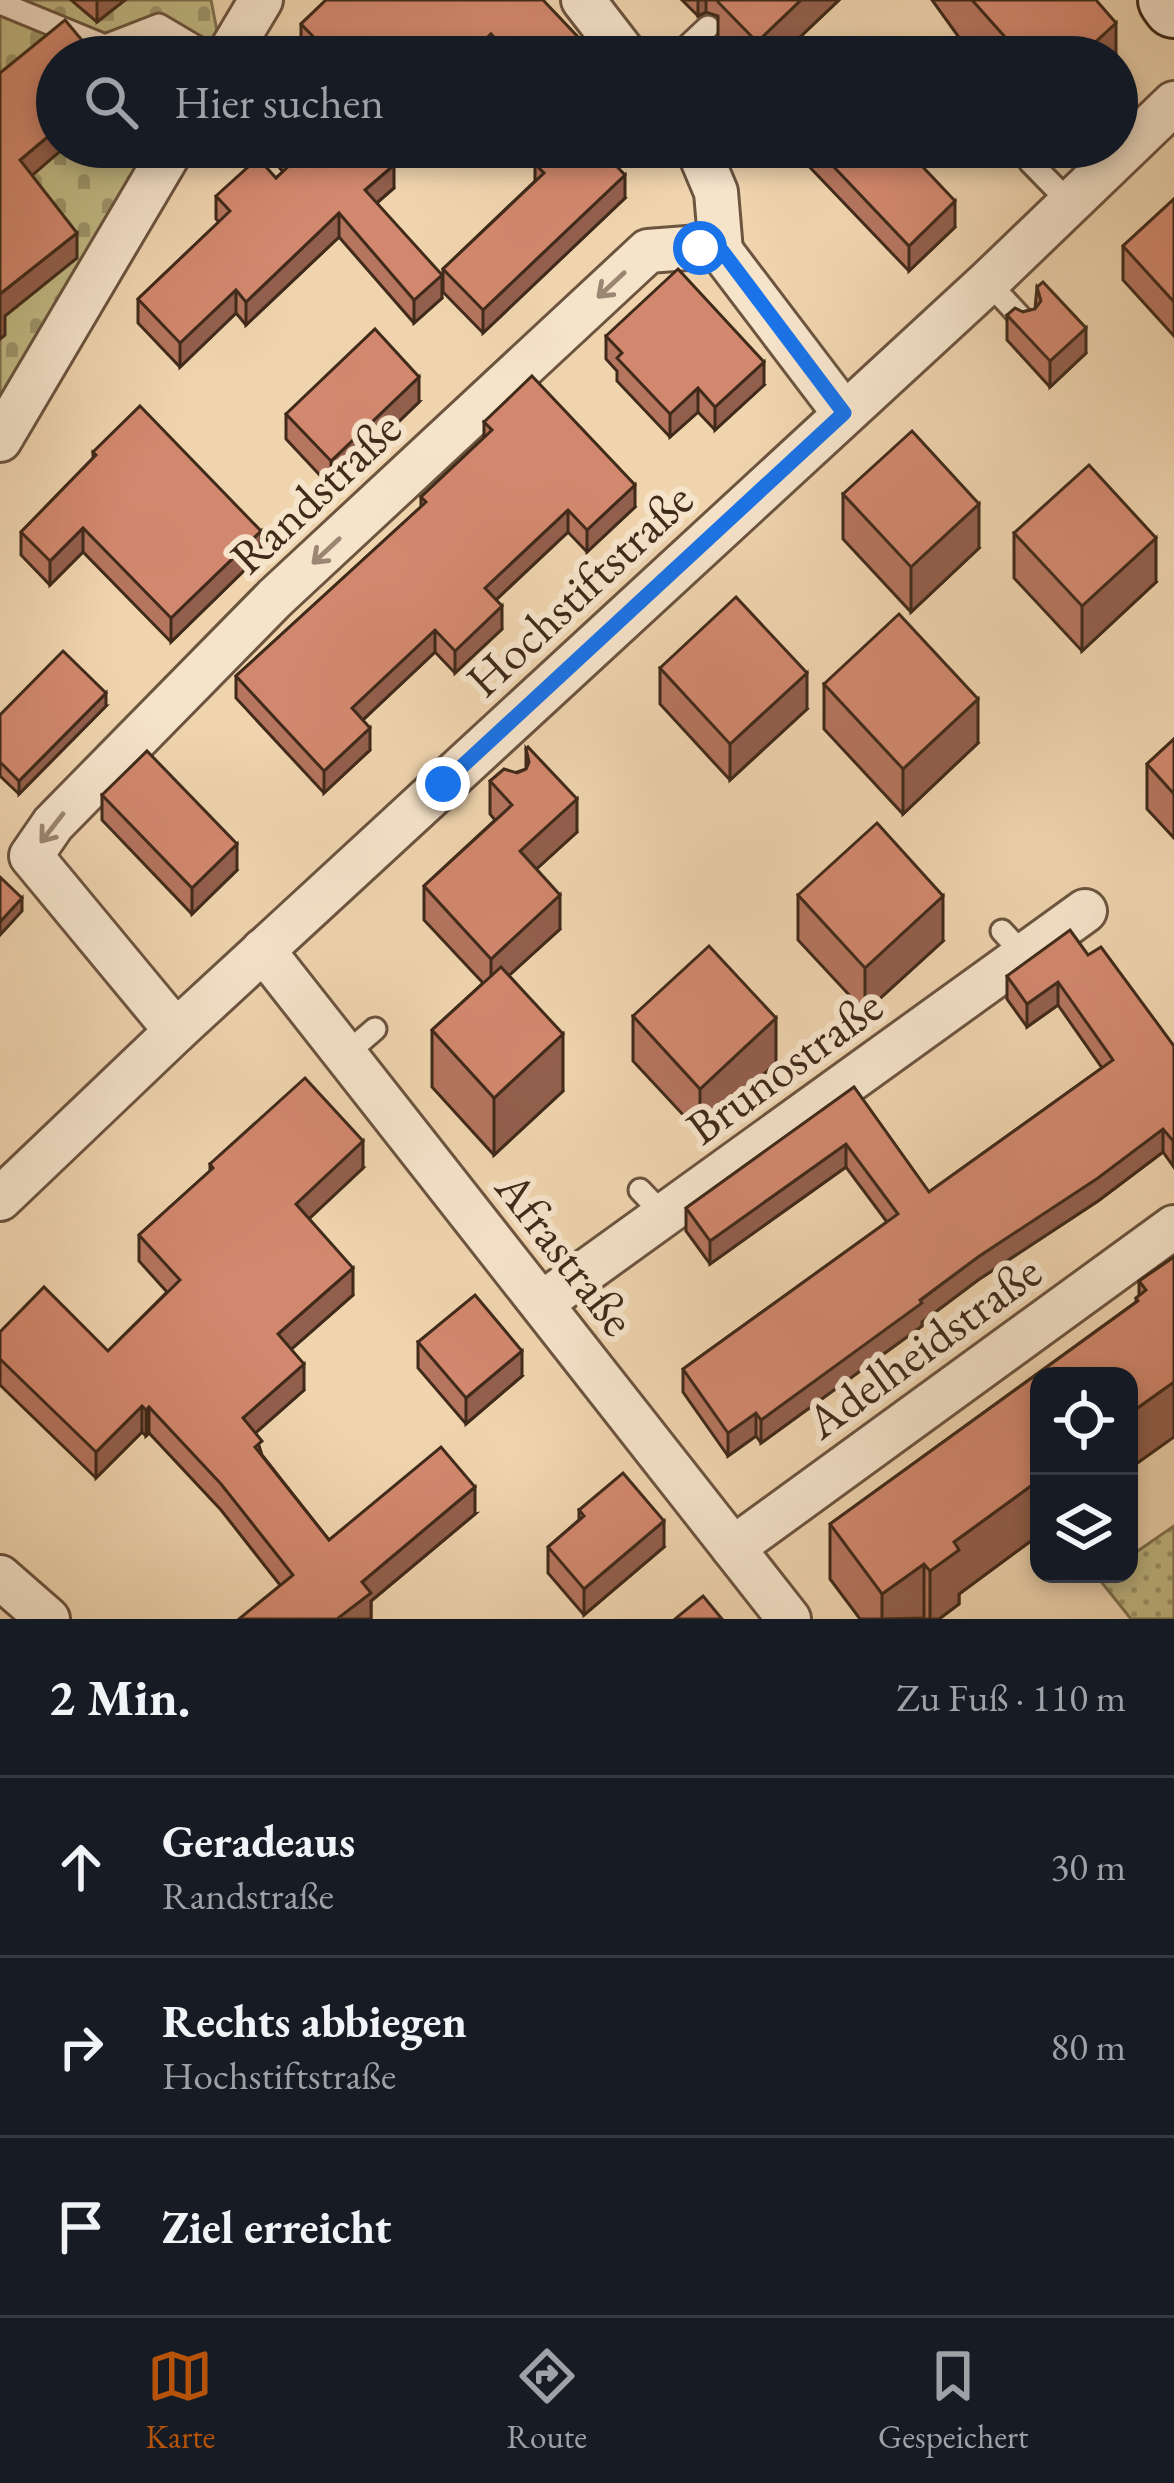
<!DOCTYPE html>
<html lang="de">
<meta charset="utf-8">
<style>
:root{--surface:#171b24;--page:#242831;--text:#f1f3f6;--muted:#9ea1a6;--line:#363941;--accent:#b45309}
body{margin:0;font-family:"EB Garamond",serif;background:var(--page);color:var(--text)}
.controls{position:absolute;right:36px;bottom:36px;display:grid;overflow:hidden;border-radius:24px;box-shadow:0 6px 18px #0003}
.controls button{width:108px;height:108px;display:grid;place-items:center;padding:0;border:0;border-bottom:3px solid var(--line);background:var(--surface);color:var(--text);font:60px sans-serif}
.stop{position:absolute;width:36px;height:36px;margin:-27px;border:9px solid #1a73e8;border-radius:50%;background:#fff}
.stop.end{background:#1a73e8;border-color:#fff;box-shadow:0 3px 12px #0008}
.list{margin:0;padding:0;list-style:none}
h2{display:flex;justify-content:space-between;align-items:center;height:156px;margin:0;padding:0 48px;font-size:51px}
h2 small{font-size:39px;font-weight:400;color:var(--muted)}
.list li{display:grid;grid-template-columns:78px 1fr auto;gap:36px;align-items:center;box-sizing:border-box;height:180px;padding:0 48px;border-top:3px solid var(--line)}
.list b{display:block;font-size:45px;white-space:nowrap}
.list p{margin:0;font-size:39px;white-space:nowrap;color:var(--muted)}
.list em{font-size:39px;font-style:normal;color:var(--muted)}
.icon{flex:none;width:66px;height:66px;fill:none;stroke:currentColor;stroke-width:2;stroke-linecap:round;stroke-linejoin:round}
.map{position:relative;flex:none;width:1174px;height:1619px;overflow:hidden}
.search{position:absolute;background:var(--surface);box-shadow:0 6px 18px #0003;left:36px;right:36px;top:36px;height:132px;display:flex;align-items:center;gap:30px;box-sizing:border-box;padding:0 42px;border-radius:66px;color:var(--muted);font-size:45px}
.sheet{height:696px;background:var(--surface)}
nav{display:flex;justify-content:space-around;align-items:center;box-sizing:border-box;height:168px;border-top:3px solid var(--line);background:var(--surface);font-size:33px;color:var(--muted)}
nav a{display:grid;justify-items:center;gap:6px}
nav .on{color:var(--accent)}
.map>svg:first-child{display:block}
.cemetery{fill:url(#cemetery-stones);stroke:#807250;stroke-width:3}
.park{fill:url(#park-dots);stroke:#807250;stroke-width:3}
.lines{fill:none;stroke-linecap:round;stroke-linejoin:round}
.lane-casing{stroke:#6c543f;stroke-width:27}
.street-casing{stroke:#6c543f;stroke-width:48}
.secondary-casing{stroke:#402a1a;stroke-width:66}
.lane{stroke:#f5e3ca;stroke-width:21}
.street{stroke:#f5e3ca;stroke-width:42}
.secondary{stroke:#f5e3ca;stroke-width:60}
.wall{fill:#b5755f;stroke:#402a1a;stroke-width:3}
.shaded-wall{fill:#935f4d;stroke:#402a1a;stroke-width:3}
.building{fill:#d2886e;stroke:#402a1a;stroke-width:3}
.oneway{stroke:#9a8672}
.route{stroke:#1a73e8;stroke-width:15}
.labels{text-anchor:middle;dominant-baseline:central;stroke-width:12;stroke-linejoin:round;paint-order:stroke}
.street-label{font-size:48px;fill:#402a1a;stroke:#f5e3ca}
</style>
<div class="map">
<svg width="1174" height="1619" viewBox="0 0 1174 1619">
<defs>
<pattern id="cemetery-stones" width="16" height="16" patternUnits="userSpaceOnUse" patternTransform="scale(3)"><rect width="16" height="16" fill="#c1ba85"/><path d="M2 7V4a2 2 0 0 1 4 0v3zM10 15v-3a2 2 0 0 1 4 0v3z" fill="#9e976c"/></pattern>
<pattern id="park-dots" width="8" height="8" patternUnits="userSpaceOnUse" patternTransform="scale(3)"><rect width="8" height="8" fill="#c1ba85"/><path d="M2 2h.1M6 6h.1" fill="none" stroke="#9e976c" stroke-width="1.8" stroke-linecap="round"/></pattern>
</defs>
<rect width="100%" height="100%" fill="#efd4ae"/>
<filter id="stains"><feTurbulence type="fractalNoise" baseFrequency=".00167" numOctaves="4"/><feColorMatrix values="0 0 0 0 .2 0 0 0 0 .09 0 0 0 0 .02 0 0 0 .5 -.17"/></filter>
<radialGradient id="worn" r=".72"><stop offset=".6" stop-color="#630" stop-opacity="0"/><stop offset="1" stop-color="#630" stop-opacity=".3"/></radialGradient>
<polygon class="cemetery" points="0,0 211,0 222,57 57,57 57,147 173,147 0,440"/>
<polygon class="park" points="1174,1526 1174,1619 1131,1619 1099,1579 1105,1574 1129,1574 1129,1557"/>
<g class="lines">
<g class="lane-casing">
<g id="lane">
<polyline points="0,3 105,46 159,25 213,57"/>
<polyline points="676,57 708,27"/>
<polyline points="1030,162 1071,204"/>
<polyline points="988,282 1026,323"/>
<polyline points="1002,931 1024,955"/>
<polyline points="346,1054 375,1029"/>
<polyline points="640,1190 664,1215"/>
</g>
</g>
<g class="street-casing">
<g id="street">
<polyline points="583,0 627,57"/>
<polyline points="227,57 261,0"/>
<polyline points="697,147 716,192 721,251"/>
<polyline points="0,440 173,147"/>
<polyline points="263,950 789,1619"/>
<polyline points="176,1031 31,856 53,824 275,598 648,251 700,247 721,251 844,413"/>
<polyline points="0,1199 176,1031 988,282 1174,103"/>
<polyline points="542,1303 1085,911"/>
<polyline points="733,1548 1174,1227"/>
<polyline points="0,1577 48,1619"/>
</g>
</g>
<g class="secondary-casing">
<polyline id="secondary" points="1169,0 1174,7"/>
</g>
<use href="#lane" class="lane"/>
<use href="#street" class="street"/>
<use href="#secondary" class="secondary"/>
</g>
<g class="wall">
<polygon points="71,0 125,0 97,22"/>
<polygon points="326,0 597,57 311,57 301,47 301,24"/>
<polygon points="682,0 839,0 779,57 737,57 718,38 718,16 706,12 698,16"/>
<polygon points="932,0 1096,0 1116,57 977,57 958,36"/>
<polygon points="279,147 397,147 387,157 394,188 377,203 442,298 414,323 339,237 246,325 236,313 180,367 138,323 138,299 219,222 216,219 216,196 276,178 283,172 279,167"/>
<polygon points="799,147 904,147 955,227 909,271 799,156"/>
<polygon points="535,164 625,198 483,333 443,292 443,269 535,181"/>
<polygon points="1174,199 1174,336 1123,280 1123,246"/>
<polygon points="1037,287 1086,353 1050,387 1007,340 1007,315 1035,309"/>
<polygon points="606,336 764,385 715,430 698,412 670,437 617,381 617,371 606,359"/>
<polygon points="419,402 331,487 286,439 286,414"/>
<polygon points="484,422 635,507 587,552 568,532 496,600 502,629 455,673 435,652 363,720 370,750 324,793 236,698 236,676 421,507 421,497 484,438"/>
<polygon points="93,452 261,554 171,642 83,552 50,585 21,555 21,532 93,458"/>
<polygon points="843,494 979,548 911,612 843,539"/>
<polygon points="1014,533 1156,582 1082,651 1014,578"/>
<polygon points="660,668 807,709 730,780 660,704"/>
<polygon points="824,684 978,743 903,814 824,729"/>
<polygon points="106,706 19,794 0,776 0,715"/>
<polygon points="1174,739 1174,838 1147,809 1147,764"/>
<polygon points="526,749 577,832 536,869 560,929 509,975 563,1091 494,1155 432,1087 432,1030 483,983 424,920 424,886 495,820 490,814 490,781 526,769"/>
<polygon points="102,795 237,870 192,914 102,820"/>
<polygon points="798,895 943,941 865,1012 798,940"/>
<polygon points="1088,955 1174,1046 1173,1166 1163,1152 1098,1201 978,1280 922,1322 922,1326 761,1443 756,1436 728,1456 683,1392 683,1369 887,1222 846,1167 710,1264 686,1231 686,1208 854,1087 929,1192 1102,1068 1058,1005 1027,1027 1007,999 1007,976"/>
<polygon points="633,1016 776,1063 700,1133 633,1061"/>
<polygon points="210,1164 363,1168 309,1218 353,1295 291,1349 304,1390 255,1433 262,1455 329,1540 475,1514 371,1601 371,1619 280,1585 221,1510 149,1433 146,1436 142,1432 96,1478 0,1385 0,1332 108,1351 167,1292 139,1261 139,1235 210,1171"/>
<polygon points="1174,1257 1174,1437 1039,1376 1039,1535 959,1594 959,1604 939,1619 860,1619 830,1579 830,1524 1136,1302 1136,1298 1139,1296 1139,1281"/>
<polygon points="418,1342 522,1376 466,1424 418,1368"/>
<polygon points="579,1510 664,1547 584,1615 548,1573 548,1547 579,1520"/>
</g>
<g class="shaded-wall">
<polygon points="97,0 125,0 97,22"/>
<polygon points="698,0 706,0 706,12 698,16"/>
<polygon points="801,0 839,0 779,57 757,57 757,42"/>
<polygon points="1116,23 1116,57 1079,57"/>
<polygon points="491,34 491,57 467,57"/>
<polygon points="57,129 57,147 65,147 20,186 20,160"/>
<polygon points="375,147 397,147 375,168"/>
<polygon points="394,165 394,188 365,213 365,190"/>
<polygon points="625,175 625,198 483,333 483,310"/>
<polygon points="955,201 955,227 909,271 909,246"/>
<polygon points="339,213 339,237 246,325 246,302"/>
<polygon points="77,233 77,258 5,316 5,335 0,339 0,294"/>
<polygon points="442,275 442,298 414,323 414,300"/>
<polygon points="236,290 236,313 180,367 180,343"/>
<polygon points="1086,328 1086,353 1050,387 1050,361"/>
<polygon points="764,362 764,385 715,430 715,407"/>
<polygon points="419,377 419,402 331,487 331,461"/>
<polygon points="698,388 698,412 670,437 670,414"/>
<polygon points="635,485 635,507 587,552 587,530"/>
<polygon points="979,504 979,548 911,612 911,567"/>
<polygon points="568,510 568,532 485,610 485,588"/>
<polygon points="83,528 83,552 50,585 50,561"/>
<polygon points="261,531 261,554 171,642 171,618"/>
<polygon points="1156,538 1156,582 1082,651 1082,606"/>
<polygon points="502,606 502,629 455,673 455,651"/>
<polygon points="435,630 435,652 352,730 352,708"/>
<polygon points="807,673 807,709 730,780 730,744"/>
<polygon points="106,693 106,706 19,794 19,781"/>
<polygon points="978,699 978,743 903,814 903,769"/>
<polygon points="370,728 370,750 324,793 324,771"/>
<polygon points="577,799 577,832 520,884 520,851"/>
<polygon points="237,844 237,870 192,914 192,888"/>
<polygon points="560,895 560,929 491,992 491,959"/>
<polygon points="943,896 943,941 865,1012 865,968"/>
<polygon points="22,898 22,911 0,935 0,922"/>
<polygon points="1058,982 1058,1005 1027,1027 1027,1004"/>
<polygon points="776,1018 776,1063 700,1133 700,1089"/>
<polygon points="563,1034 563,1091 494,1155 494,1098"/>
<polygon points="1163,1129 1163,1152 1098,1201 978,1280 922,1322 922,1326 761,1443 761,1420 978,1257"/>
<polygon points="363,1141 363,1168 296,1231 296,1204"/>
<polygon points="846,1144 846,1167 710,1264 710,1241"/>
<polygon points="353,1268 353,1295 278,1361 278,1334"/>
<polygon points="522,1351 522,1376 466,1424 466,1398"/>
<polygon points="304,1364 304,1390 243,1444 243,1418"/>
<polygon points="1174,1382 1174,1437 1129,1469 1129,1414"/>
<polygon points="142,1406 142,1432 96,1478 96,1452"/>
<polygon points="149,1407 149,1433 146,1436 146,1410"/>
<polygon points="756,1413 756,1436 728,1456 728,1433"/>
<polygon points="1039,1480 1039,1535 959,1594 959,1604 939,1619 930,1619 930,1571 954,1542"/>
<polygon points="475,1487 475,1514 371,1601 371,1619 337,1619 362,1582"/>
<polygon points="664,1521 664,1547 584,1615 584,1589"/>
<polygon points="924,1564 924,1618 882,1619 882,1594"/>
</g>
<g class="building">
<polygon points="326,0 543,0 597,57 512,57 491,34 467,57 333,57 301,24"/>
<polygon points="719,0 801,0 757,42 718,2"/>
<polygon points="972,0 1096,0 1116,23 1079,57 1023,57"/>
<polygon points="65,20 96,57 57,57 57,129 20,160 77,233 0,294 0,73"/>
<polygon points="281,147 377,147 394,165 365,190 442,275 414,300 339,213 246,302 236,290 180,343 138,299 230,211 216,196 258,158 276,178 294,161"/>
<polygon points="553,147 598,147 625,175 483,310 443,269 544,173 535,164"/>
<polygon points="815,147 904,147 955,201 909,246"/>
<polygon points="1174,199 1174,302 1123,246"/>
<polygon points="678,269 764,362 715,407 698,388 670,414 617,358 622,353 606,336"/>
<polygon points="1043,282 1086,328 1050,361 1007,315 1015,308 1023,312 1035,309 1041,301 1037,287"/>
<polygon points="375,329 419,377 331,461 286,414"/>
<polygon points="532,376 635,485 587,530 568,510 485,588 502,606 455,651 435,630 352,708 370,728 324,771 236,676 426,502 421,497 492,430 484,422"/>
<polygon points="140,406 261,531 171,618 83,528 50,561 21,532 96,455 93,452"/>
<polygon points="912,431 979,504 911,567 843,494"/>
<polygon points="1089,465 1156,538 1082,606 1014,533"/>
<polygon points="736,597 807,673 730,744 660,668"/>
<polygon points="899,614 978,699 903,769 824,684"/>
<polygon points="63,651 106,693 19,781 0,762 0,715"/>
<polygon points="1174,739 1174,794 1147,764"/>
<polygon points="528,747 577,799 520,851 560,895 491,959 424,886 512,805 490,781 504,769 517,773 526,769 529,762 526,749"/>
<polygon points="147,751 237,844 192,888 102,795"/>
<polygon points="877,823 943,896 865,968 798,895"/>
<polygon points="0,877 22,898 0,922"/>
<polygon points="1070,930 1088,955 1101,947 1174,1046 1174,1142 1163,1129 1098,1178 978,1257 920,1300 922,1303 761,1420 756,1413 728,1433 683,1369 898,1214 846,1144 710,1241 686,1208 854,1087 929,1192 1113,1060 1058,982 1027,1004 1007,976"/>
<polygon points="709,946 776,1018 700,1089 633,1016"/>
<polygon points="501,967 563,1034 494,1098 432,1030"/>
<polygon points="305,1078 363,1141 296,1204 353,1268 278,1334 304,1364 243,1418 262,1441 255,1447 329,1540 441,1447 475,1487 362,1582 371,1593 337,1619 239,1619 293,1575 221,1484 149,1407 146,1410 142,1406 96,1452 0,1359 0,1332 44,1287 108,1351 180,1280 139,1235 213,1168 210,1164"/>
<polygon points="1174,1257 1174,1382 1129,1414 1129,1376 1039,1376 1039,1480 954,1542 959,1550 930,1571 924,1564 882,1594 830,1524 1138,1301 1136,1298 1146,1290 1139,1281"/>
<polygon points="475,1295 522,1351 466,1398 418,1342"/>
<polygon points="623,1473 664,1521 584,1589 548,1547 584,1516 579,1510"/>
<polygon points="703,1596 722,1619 675,1619"/>
</g>
<defs><path id="oneway-shaft" d="M-6 0H5M1.5-3L5.5 0L1.5 3" fill="none" stroke-width="1.6" stroke-linecap="round" stroke-linejoin="round" transform="scale(3)"/></defs>
<g class="oneway">
<use href="#oneway-shaft" transform="translate(611 285) rotate(137)"/>
<use href="#oneway-shaft" transform="translate(326 551) rotate(137)"/>
<use href="#oneway-shaft" transform="translate(52 828) rotate(128)"/>
</g>
<g class="lines">
<polyline class="route" points="443,784 844,413 722,251 700,248"/>
</g>
<g class="labels">
<g class="street-label">
<text transform="translate(315 492) rotate(-43)">Randstraße</text>
<text transform="translate(579 589) rotate(-43)">Hochstiftstraße</text>
<text transform="translate(784 1066) rotate(-36)">Brunostraße</text>
<text transform="translate(566 1253) rotate(52)">Afrastraße</text>
<text transform="translate(923 1346) rotate(-36)">Adelheidstraße</text>
</g>
</g>
<rect width="100%" height="100%" filter="url(#stains)"/>
<rect width="100%" height="100%" fill="url(#worn)"/>
</svg>
<div class="controls">
<button><svg class="icon" aria-label="locate" viewBox="0 0 24 24"><circle cx="12" cy="12" r="6"/><path d="M12 2v4M12 18v4M2 12h4M18 12h4"/></svg></button>
<button><svg class="icon" aria-label="layers" viewBox="0 0 24 24"><path d="M12 4l9 5-9 5-9-5zM3 14l9 5 9-5"/></svg></button>
</div>
<div class="stop" style="left:700px;top:248px"></div>
<div class="stop end" style="left:443px;top:784px"></div>
<div class="search"><svg class="icon" aria-label="search" viewBox="0 0 24 24"><circle cx="10" cy="10" r="6"/><path d="M15 15l6 6"/></svg>Hier suchen</div>
</div>
<section class="sheet">
<h2>2 Min.<small>Zu Fuß · 110 m</small></h2>
<ul class="list">
<li><svg class="icon" aria-label="ahead" viewBox="0 0 24 24"><path d="M12 20V5M6 11l6-6 6 6"/></svg><div><b>Geradeaus</b><p>Randstraße</p></div><em>30 m</em></li>
<li><svg class="icon" aria-label="right" viewBox="0 0 24 24"><path d="M7 20v-9h11M14 6l5 5-5 5"/></svg><div><b>Rechts abbiegen</b><p>Hochstiftstraße</p></div><em>80 m</em></li>
<li><svg class="icon" aria-label="arrive" viewBox="0 0 24 24"><path d="M6 21V4h12l-3 4 3 4H6"/></svg><div><b>Ziel erreicht</b></div></li>
</ul>
</section>
<nav>
<a class="on"><svg class="icon" aria-label="map" viewBox="0 0 24 24"><path d="M3 6l6-2 6 2 6-2v14l-6 2-6-2-6 2zM9 4v14M15 6v14"/></svg>Karte</a>
<a><svg class="icon" aria-label="directions" viewBox="0 0 24 24"><path d="M12 3l9 9-9 9-9-9zM9 14v-3h6M13 9l2 2-2 2"/></svg>Route</a>
<a><svg class="icon" aria-label="saved" viewBox="0 0 24 24"><path d="M7 4h10v16l-5-4-5 4z"/></svg>Gespeichert</a>
</nav>
